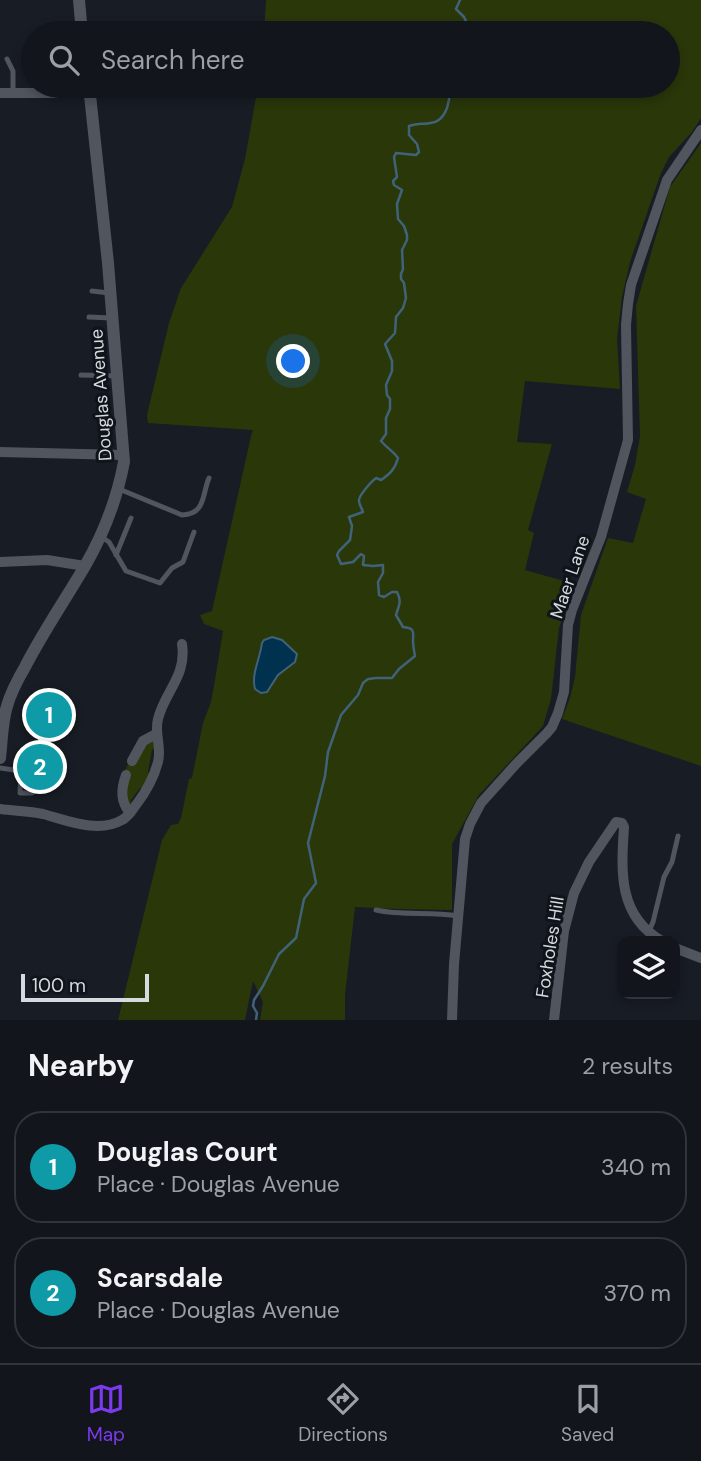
<!DOCTYPE html>
<meta charset="utf-8">
<style>
:root{--surface:#12151b;--page:#1f2228;--text:#f1f3f6;--muted:#9c9fa3;--line:#31343a;--accent:#7c3aed}
body{margin:0;font-family:"DM Sans",sans-serif;background:var(--page);color:var(--text)}
.controls{position:absolute;right:21px;bottom:21px;display:grid;overflow:hidden;border-radius:14px;box-shadow:0 4px 10px #0003}
.controls button{width:63px;height:63px;display:grid;place-items:center;padding:0;border:0;border-bottom:2px solid var(--line);background:var(--surface);color:var(--text);font:35px sans-serif}
.scale{position:absolute;left:21px;bottom:18px;width:128px;box-sizing:border-box;padding-left:7px;border:4px solid #d6d9de;border-top:0;font-size:19px;line-height:24px;white-space:nowrap;color:#d6d9de;-webkit-text-stroke:5px #0f131a;paint-order:stroke}
.you{position:absolute;left:294px;top:362px;width:24px;height:24px;margin:-18px;border:5px solid #fff;border-radius:50%;background:#1a73e8;box-shadow:0 0 0 10px #1a73e833}
.badge{display:grid;place-items:center;width:46px;height:46px;border-radius:50%;background:var(--accent);color:#fff;font-size:23px;font-weight:700}
.pin{position:absolute;translate:-50% -50%;border:4px solid #fff;box-shadow:0 2px 7px #0006}
.list{margin:0;padding:0;list-style:none}
h2{display:flex;justify-content:space-between;align-items:center;height:91px;margin:0;padding:0 28px;font-size:30px}
h2 small{font-size:23px;font-weight:400;color:var(--muted)}
.list li{display:grid;grid-template-columns:46px 1fr auto;gap:21px;align-items:center;box-sizing:border-box;height:112px;margin:0 14px 14px;padding:0 14px;border:2px solid var(--line);border-radius:28px}
.list b{display:block;font-size:26px;white-space:nowrap}
.list p{margin:0;font-size:23px;white-space:nowrap;color:var(--muted)}
.list em{font-size:23px;font-style:normal;color:var(--muted)}
.icon{flex:none;width:38px;height:38px;fill:none;stroke:currentColor;stroke-width:2;stroke-linecap:round;stroke-linejoin:round}
.map{position:relative;flex:none;width:701px;height:1020px;overflow:hidden}
.search{position:absolute;background:var(--surface);box-shadow:0 4px 10px #0003;left:21px;right:21px;top:21px;height:77px;display:flex;align-items:center;gap:18px;box-sizing:border-box;padding:0 24px;border-radius:38px;color:var(--muted);font-size:26px}
.sheet{height:343px;background:var(--surface)}
nav{display:flex;justify-content:space-around;align-items:center;box-sizing:border-box;height:98px;border-top:2px solid var(--line);background:var(--surface);font-size:19px;color:var(--muted)}
nav a{display:grid;justify-items:center;gap:4px}
nav .on{color:var(--accent)}
.map>svg:first-child{display:block}
.green{fill:#2a3709}
.water{fill:#00314f;stroke:#40637a;stroke-width:2}
.lines{fill:none;stroke-linecap:round;stroke-linejoin:round}
.stream{stroke:#40637a;stroke-width:2.5}
.service{stroke:#50555e;stroke-width:5}
.minor{stroke:#50555e;stroke-width:10}
.tertiary{stroke:#50555e;stroke-width:12}
.labels{text-anchor:middle;dominant-baseline:central;stroke-width:6;stroke-linejoin:round;paint-order:stroke}
.street-label{font-size:18px;fill:#d6d9de;stroke:#0f131a}
</style>
<div class="map">
<svg width="701" height="1020" viewBox="0 0 701 1020">
<rect width="100%" height="100%" fill="#181c24"/>
<g class="green">
<polygon points="266,0 701,0 701,118 692,132 669,157 661,173 630,262 622,297 617,339 620,389 525,381 517,442 552,444 528,530 534,533 525,570 575,584 559,628 551,699 543,726 479,795 452,844 452,910 398,909 355,907 345,995 345,1020 260,1020 263,1002 253,981 245,1020 118,1020 162,840 171,825 178,824 181,818 189,779 192,778 203,723 211,702 215,680 223,631 204,624 200,615 212,611 251,436 253,430 148,423 147,415 169,323 181,288 232,207 245,159 258,86 668,86 668,33 264,33"/>
<polygon points="701,143 701,766 562,719 570,698 575,677 581,615 608,538 633,543 646,499 627,492 635,465 640,436 636,306 670,187"/>
<polygon points="150,739 154,742 156,746 152,750 148,772 150,774 144,788 140,788 131,800 132,804 127,802 124,772 129,762"/>
</g>
<path class="water" d="M 272,637 L 282,640 L 297,654 L 295,662 L 278,675 L 267,692 L 261,693 L 255,689 C 251,674 260,659 262,643 L 264,640 Z"/>
<g class="lines">
<g class="stream">
<polyline points="460,33 467,23 464,17 456,9 460,0"/>
<path d="M 256,1020 L 257,1013 L 253,1006 L 254,1000 L 263,986 L 279,954 L 296,938 L 304,899 L 316,883 L 308,843 L 325,776 L 328,752 L 341,715 L 358,695 L 363,683 L 368,679 L 376,678 L 392,678 L 399,669 L 415,656 C 414,651 413,645 413,640 C 414,630 413,628 403,627 L 396,615 C 399,605 402,602 397,592 L 392,592 L 384,597 L 379,595 L 378,582 L 383,573 L 383,565 L 373,566 L 363,565 L 364,556 L 361,554 L 353,562 L 341,564 L 337,555 L 339,551 L 350,540 L 352,526 L 349,517 L 363,512 C 362,508 359,505 359,501 C 358,496 372,481 376,478 L 381,480 C 390,474 395,469 398,458 C 394,452 386,447 381,441 L 386,434 L 386,418 L 390,409 L 390,399 L 387,395 L 386,385 L 392,371 L 392,361 L 385,344 L 395,333 L 396,317 L 403,308 L 406,298 L 404,283 L 401,279 L 401,274 L 403,269 L 402,250 L 407,240 L 407,235 L 404,226 L 398,219 L 397,204 L 402,190 L 394,185 L 393,181 L 397,177 L 394,157 L 396,153 L 416,155 L 419,152 L 417,144 L 409,135 L 409,126 C 426,121 439,129 447,108 C 449,100 451,95 450,86"/>
</g>
<g class="service">
<polyline points="7,59 13,71 13,93"/>
<polyline points="92,291 109,293"/>
<polyline points="89,317 111,318"/>
<polyline points="81,375 117,376"/>
<path d="M 119,489 L 182,515 C 206,514 202,494 209,478"/>
<polyline points="100,536 109,542 126,571 160,583 172,568 183,562 194,532"/>
<polyline points="116,555 131,518"/>
<polyline points="0,768 21,771 20,793 32,793"/>
<polyline points="21,771 28,747"/>
<path d="M 376,910 C 403,916 431,911 458,916"/>
<polyline points="649,931 653,922 664,877 672,862 678,836"/>
</g>
<g class="minor">
<polyline points="0,93 90,93"/>
<polyline points="0,452 123,455"/>
<polyline points="0,562 47,560 85,566"/>
<polyline points="132,761 143,741 156,734"/>
<path d="M 126,775 C 121,789 120,801 130,813"/>
<path d="M 0,809 C 14,811 29,811 43,814 C 66,820 98,834 122,820 C 128,817 132,810 136,805 C 146,792 154,777 158,762 C 162,747 154,734 158,719 C 165,691 187,676 182,644"/>
<polyline points="675,948 701,958"/>
<polyline points="452,1020 454,964 465,839 470,824 481,803 517,763 547,733 552,727 558,713 564,692 568,625 572,610 601,537 628,440 626,325 628,304 631,285 667,180 701,130"/>
<path d="M 554,1020 L 564,931 L 574,893 L 589,862 L 616,822 L 622,823 L 624,827 C 621,872 618,916 662,941"/>
</g>
<g class="tertiary">
<polyline points="79,0 82,33"/>
<path d="M 0,758 C 2,741 2,722 7,706 C 11,692 18,679 25,667 C 43,632 65,600 85,566 C 104,533 117,499 124,462 L 108,263 L 89,86"/>
</g>
</g>
<g class="labels">
<g class="street-label">
<text transform="translate(101 395) rotate(-94)">Douglas Avenue</text>
<text transform="translate(570 577) rotate(-71)">Maer Lane</text>
<text transform="translate(550 947) rotate(-81)">Foxholes Hill</text>
</g>
</g>
</svg>
<div class="controls">
<button><svg class="icon" aria-label="layers" viewBox="0 0 24 24"><path d="M12 4l9 5-9 5-9-5zM3 14l9 5 9-5"/></svg></button>
</div>
<div class="scale">100 m</div>
<div class="you"></div>
<div class="pin badge" style="left:49px;top:715px;background:#0f9aa8">1</div>
<div class="pin badge" style="left:40px;top:767px;background:#0f9aa8">2</div>
<div class="search"><svg class="icon" aria-label="search" viewBox="0 0 24 24"><circle cx="10" cy="10" r="6"/><path d="M15 15l6 6"/></svg>Search here</div>
</div>
<section class="sheet">
<h2>Nearby<small>2 results</small></h2>
<ul class="list">
<li><span class="badge" style="background:#0f9aa8">1</span><div><b>Douglas Court</b><p>Place · Douglas Avenue</p></div><em>340 m</em></li>
<li><span class="badge" style="background:#0f9aa8">2</span><div><b>Scarsdale</b><p>Place · Douglas Avenue</p></div><em>370 m</em></li>
</ul>
</section>
<nav>
<a class="on"><svg class="icon" aria-label="map" viewBox="0 0 24 24"><path d="M3 6l6-2 6 2 6-2v14l-6 2-6-2-6 2zM9 4v14M15 6v14"/></svg>Map</a>
<a><svg class="icon" aria-label="directions" viewBox="0 0 24 24"><path d="M12 3l9 9-9 9-9-9zM9 14v-3h6M13 9l2 2-2 2"/></svg>Directions</a>
<a><svg class="icon" aria-label="saved" viewBox="0 0 24 24"><path d="M7 4h10v16l-5-4-5 4z"/></svg>Saved</a>
</nav>
